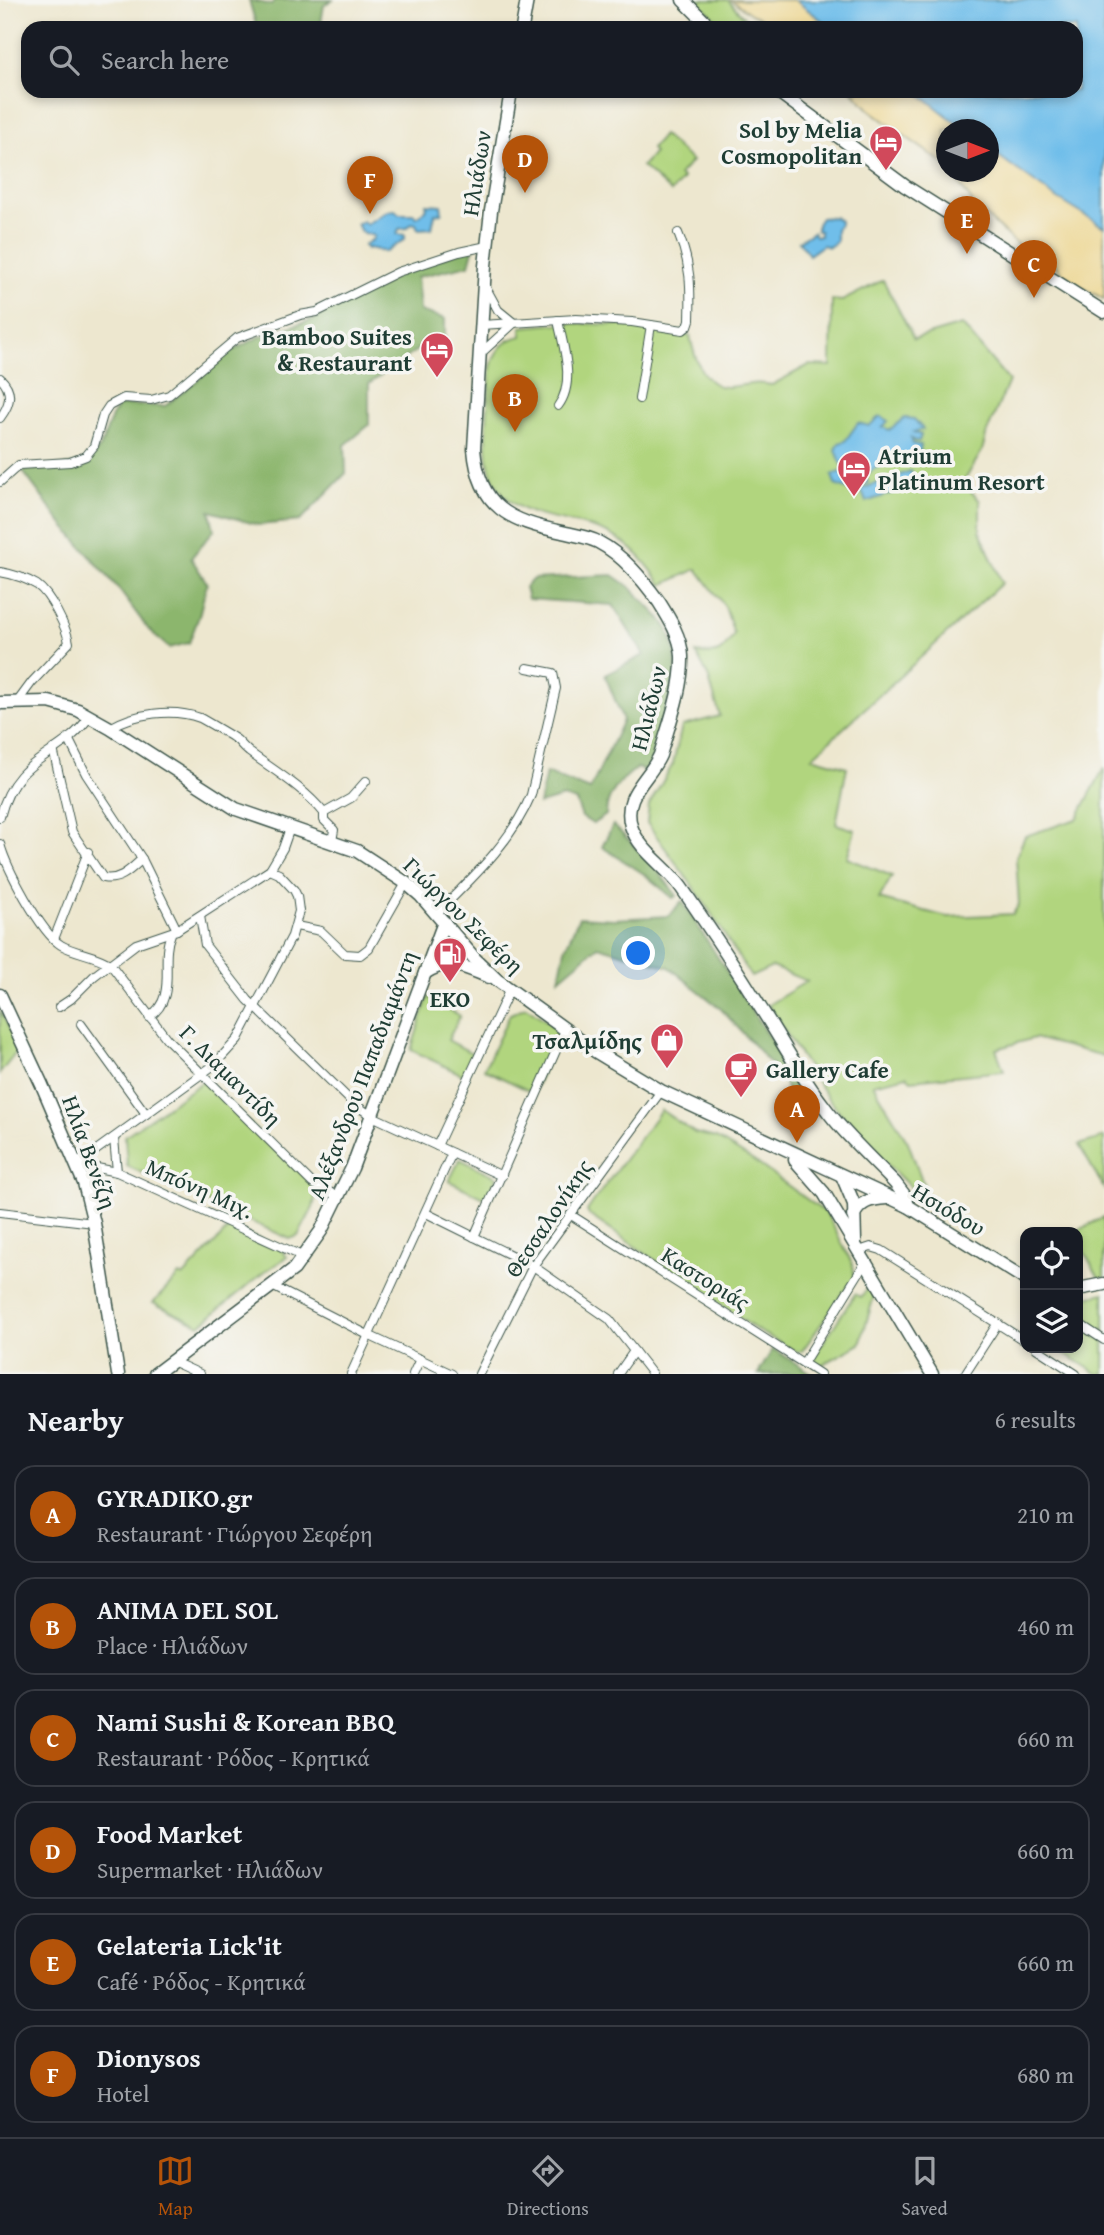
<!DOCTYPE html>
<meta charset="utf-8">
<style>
:root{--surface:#171b24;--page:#20242c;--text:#f1f3f6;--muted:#9ea1a6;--line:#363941;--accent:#b45309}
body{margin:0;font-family:"Gentium Book Plus",serif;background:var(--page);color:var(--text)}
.controls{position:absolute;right:21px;bottom:21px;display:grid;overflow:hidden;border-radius:14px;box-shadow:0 4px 10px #0003}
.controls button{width:63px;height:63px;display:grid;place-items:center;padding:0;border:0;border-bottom:2px solid var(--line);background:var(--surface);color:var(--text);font:35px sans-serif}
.compass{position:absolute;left:936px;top:119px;width:63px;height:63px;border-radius:50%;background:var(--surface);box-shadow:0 4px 10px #0003;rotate:90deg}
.you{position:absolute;left:639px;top:954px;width:24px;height:24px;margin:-18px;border:5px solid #fff;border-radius:50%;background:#1a73e8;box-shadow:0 0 0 10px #1a73e833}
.badge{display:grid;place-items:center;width:46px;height:46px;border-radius:50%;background:var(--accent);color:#fff;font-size:23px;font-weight:700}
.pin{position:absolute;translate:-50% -58px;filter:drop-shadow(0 2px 4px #0008)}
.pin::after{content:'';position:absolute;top:37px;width:24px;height:21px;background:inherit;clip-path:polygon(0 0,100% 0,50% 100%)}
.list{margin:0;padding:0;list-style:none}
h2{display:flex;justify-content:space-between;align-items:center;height:91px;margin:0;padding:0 28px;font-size:30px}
h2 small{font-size:23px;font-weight:400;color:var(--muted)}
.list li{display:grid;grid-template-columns:46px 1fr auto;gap:21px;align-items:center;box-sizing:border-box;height:98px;margin:0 14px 14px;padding:0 14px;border:2px solid var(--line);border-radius:21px}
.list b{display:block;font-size:26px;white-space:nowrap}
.list p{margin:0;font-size:23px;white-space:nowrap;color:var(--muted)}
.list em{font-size:23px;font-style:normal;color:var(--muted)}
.icon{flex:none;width:38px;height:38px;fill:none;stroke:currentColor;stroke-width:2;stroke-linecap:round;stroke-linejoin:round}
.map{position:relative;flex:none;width:1104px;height:1374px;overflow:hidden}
.search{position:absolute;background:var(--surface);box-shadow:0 4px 10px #0003;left:21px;right:21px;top:21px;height:77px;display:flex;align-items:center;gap:18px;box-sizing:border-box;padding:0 24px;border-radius:21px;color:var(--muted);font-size:26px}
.sheet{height:763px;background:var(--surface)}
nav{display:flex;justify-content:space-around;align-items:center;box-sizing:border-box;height:98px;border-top:2px solid var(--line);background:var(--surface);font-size:19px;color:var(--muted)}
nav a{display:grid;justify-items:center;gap:4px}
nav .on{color:var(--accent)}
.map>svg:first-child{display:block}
.green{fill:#b1d57e;stroke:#688959;stroke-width:2}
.forest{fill:#8cb66d;stroke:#567a50;stroke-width:2}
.sand{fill:#eeda9e;stroke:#868c69;stroke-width:2}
.water{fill:#70beea;stroke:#487e8f;stroke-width:2}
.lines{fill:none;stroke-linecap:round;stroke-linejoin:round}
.street-casing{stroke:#3e564b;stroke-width:10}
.secondary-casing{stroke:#3e564b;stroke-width:15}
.street{stroke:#fff;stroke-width:8}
.secondary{stroke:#fff;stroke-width:12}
.labels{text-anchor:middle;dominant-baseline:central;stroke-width:7;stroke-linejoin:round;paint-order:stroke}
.poi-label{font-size:23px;font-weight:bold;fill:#1f3d34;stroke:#f6f6f2;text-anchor:end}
.street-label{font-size:23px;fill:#1f3d34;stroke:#f6f6f2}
</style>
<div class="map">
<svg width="1104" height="1374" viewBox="0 0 1104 1374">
<rect width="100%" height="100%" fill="#f6f6f2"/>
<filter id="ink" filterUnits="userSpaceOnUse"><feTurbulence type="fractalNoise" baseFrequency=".0143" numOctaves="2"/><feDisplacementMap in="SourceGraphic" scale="14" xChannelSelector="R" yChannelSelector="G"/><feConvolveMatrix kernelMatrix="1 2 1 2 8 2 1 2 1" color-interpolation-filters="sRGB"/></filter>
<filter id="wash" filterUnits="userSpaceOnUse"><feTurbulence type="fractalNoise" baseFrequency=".00686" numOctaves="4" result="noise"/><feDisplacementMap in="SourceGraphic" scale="28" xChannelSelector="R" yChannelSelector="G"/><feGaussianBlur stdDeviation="1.57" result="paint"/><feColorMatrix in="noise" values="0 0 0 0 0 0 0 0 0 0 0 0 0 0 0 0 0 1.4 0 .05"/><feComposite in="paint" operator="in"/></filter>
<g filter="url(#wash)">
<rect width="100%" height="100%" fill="#ede7cf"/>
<g class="green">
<polygon points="696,0 728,0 754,28 721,28 714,17"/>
<polygon points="663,135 692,161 679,175 683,179 671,192 642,166 654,153 651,149"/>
<path d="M 883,280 L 914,339 L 962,325 L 1009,381 L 987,432 L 982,451 L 963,483 L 980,501 L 980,531 L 1002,583 L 812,757 L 847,767 L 836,824 L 855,830 L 847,858 L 892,876 L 879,899 L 947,917 L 1013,914 L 1019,904 L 1016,857 L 1025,836 L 1077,819 L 1104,768 L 1104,1056 L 1034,1038 L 996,1049 L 1004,1071 L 911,1080 L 907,1076 L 873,1084 L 908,1142 L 932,1208 L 866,1144 L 827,1097 L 768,1005 L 807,981 L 772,967 L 751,977 L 702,899 L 647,823 L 649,805 L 673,764 L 682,726 L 720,716 L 708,676 L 696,653 C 719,656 722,653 734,634 L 725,607 L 697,569 L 662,585 C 649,566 634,547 613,536 C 572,513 508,528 490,470 C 483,445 489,394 491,367 C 495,350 504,339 522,336 L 521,327 L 567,323 L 645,326 L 690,336 C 694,355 702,387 727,387 C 745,386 754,381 772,385 L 809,365 L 831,366 L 832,300 L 842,301 Z"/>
<polygon points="428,997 460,1016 448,1040 475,1055 465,1076 411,1050"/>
<polygon points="526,1007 561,1031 533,1093 484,1069 510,1014"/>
<polygon points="0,1010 19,1049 0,1073"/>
<polygon points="205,1080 317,1189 313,1208 298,1236 290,1239 127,1166 125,1136"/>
<polygon points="661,1110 695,1133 716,1138 757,1163 827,1214 853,1265 854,1278 802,1351 797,1352 760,1332 589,1215 587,1211 593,1202"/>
<polygon points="1104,1137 1104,1188 1079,1145"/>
<polygon points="460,1159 497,1177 486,1199 449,1181"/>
<polygon points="1104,1217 1104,1278 1100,1280 1078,1241 1078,1232 1075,1232"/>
<polygon points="230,1227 280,1247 287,1257 263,1273 200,1325 153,1303 179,1275 183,1277"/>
<polygon points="870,1287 874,1296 860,1344 818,1367 814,1365 815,1355 855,1294 860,1297"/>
<polygon points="1104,1293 1104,1334 1078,1318 1078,1299"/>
<polygon points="1078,1325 1104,1341 1104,1374 1098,1374 1056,1348 1078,1348"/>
</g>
<g class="forest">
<polygon points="249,0 272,5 274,0 332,0 324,5 321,23 316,28 257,28"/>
<polygon points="474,246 469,265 417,277 420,311 445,319 445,342 428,342 369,384 369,425 345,445 346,473 300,521 258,525 210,511 214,530 191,558 207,583 199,616 189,643 169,648 149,630 117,587 63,525 22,470 85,464 100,448 113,414 119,405 165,406 199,379 225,354 259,337 314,319 396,274"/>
<path d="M 613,575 L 630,587 L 661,619 L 668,629 L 675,650 L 676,671 L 660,735 L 659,752 L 645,771 L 637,768 C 621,780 606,794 606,815 L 593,824 L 582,817 L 576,801 L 563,797 L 539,804 L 546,773 L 590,790 L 623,720 L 605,675 L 644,655 L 613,605 L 528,599 L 525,587 L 533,579 Z"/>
<polygon points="613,825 651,862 677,896 673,898 644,874 602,847"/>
<polygon points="682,901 808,1099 796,1114 781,1075 721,1009 669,967 598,946 559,979 565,949 579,917 614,919 669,916"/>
<polygon points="773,1349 813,1374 758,1374"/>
</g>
<g class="sand">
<polygon points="731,0 795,0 832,28 780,28 751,14"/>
<polygon points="852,91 916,91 964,129 946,130 946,165 899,132 869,109"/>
<polygon points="989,149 1055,197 1104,227 1104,299 1083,288 1064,274 1049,258 1024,251 975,206 951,172 988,172"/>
</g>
<g class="water">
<polygon points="795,0 1104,0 1104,227 1055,197 989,149 988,130 964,129 916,91 1076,91 1076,28 832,28"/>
<polygon points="426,204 441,205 442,213 435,214 432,228 418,229 416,224 412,223 407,228 399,229 397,234 405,235 405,239 386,252 369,248 367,249 364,245 373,239 374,236 361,232 357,224 363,221 366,224 388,211 395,210 399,214 414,214 416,217 419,216 427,208"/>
<polygon points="835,217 840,221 840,224 836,229 836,242 829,247 823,245 809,255 799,241 813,232 815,236 820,236 820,231 817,231 817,224 821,218"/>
<path d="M 880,416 L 888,421 L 883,427 L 889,430 L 905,418 L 914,419 L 923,429 L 914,432 L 921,435 L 919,441 L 915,441 L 911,438 L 913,444 L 921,445 L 919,455 C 905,463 881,460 869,473 L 868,468 L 860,462 L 843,468 L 836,450 L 839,443 L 845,441 L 858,423 L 869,426 Z"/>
<polygon points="856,466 863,467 868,483 849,490 835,485 832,475 850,468 853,470"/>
<polygon points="911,471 915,485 866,502 861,489"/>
</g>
</g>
<g filter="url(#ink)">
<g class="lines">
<g class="street-casing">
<g id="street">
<polyline points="486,288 498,310 514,323"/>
<path d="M 558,320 C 563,346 576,383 558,406"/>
<path d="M 481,325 L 576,319 L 632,322 L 683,330 L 688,326 L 690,320 C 691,287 691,264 678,233"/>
<polyline points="480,354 514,323"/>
<path d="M 0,378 C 14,391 10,405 0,418"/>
<polyline points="639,399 651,325"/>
<polyline points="0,482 19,465 70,462 86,456 94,446 103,415 109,406 124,398 151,400 169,395 237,338 300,315 317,312 398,272 459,252 487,246"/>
<path d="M 0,572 C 12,574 27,579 37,585 C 50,594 67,628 69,643 L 32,682 L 18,701"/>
<path d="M 110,728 C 134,713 173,708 200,718 C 204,720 233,737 237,740 C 241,744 244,748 249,752 C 275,771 304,788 324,813"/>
<polyline points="68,738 86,774 142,859 177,930"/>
<path d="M 53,749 L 72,832 L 103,878 C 120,881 130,870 142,859"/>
<path d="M 0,817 C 16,754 59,760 90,716"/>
<polyline points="332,841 334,830 324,820 324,813 351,798 366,781"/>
<path d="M 0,844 C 6,867 41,933 61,945 C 77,954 95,954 111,965 L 167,1039 L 312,1183 L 339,1197"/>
<path d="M 437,913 C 472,878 511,843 531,795 L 556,688 L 553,673 L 527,668"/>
<polyline points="200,916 205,945 248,1000 354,1104 372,1116 502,1176"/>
<polyline points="296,926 321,931 345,954 360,955 369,948 406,883"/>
<polyline points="54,939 88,852"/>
<polyline points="59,1007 71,999 94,976 136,944 177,930 270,870 283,848 290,828"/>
<path d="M 149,1017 C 179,997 159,961 171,934"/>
<polyline points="81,1024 146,1114"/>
<polyline points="114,1138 117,1172"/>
<polyline points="437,1146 510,989"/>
<polyline points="77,1164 214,1065 238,1039 292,936 299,911 297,896 294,890 279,874 270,870"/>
<polyline points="77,1164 117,1172 304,1257"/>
<polyline points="0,1212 94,1223"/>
<polyline points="426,1213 533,1266 609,1319 652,1374"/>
<polyline points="571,1215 820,1374"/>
<polyline points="474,1237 566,1028"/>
<polyline points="859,1251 871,1247 881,1250 1025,1341"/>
<polyline points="272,1286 368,1335 452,1374"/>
<polyline points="1078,1323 1104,1340"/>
<polyline points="1036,1348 1076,1374"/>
<polyline points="174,1362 200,1374"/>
<polyline points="804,1362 865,1263"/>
<polyline points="351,1374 452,1153"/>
<polyline points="413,1374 420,1359"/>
<polyline points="479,1374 533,1266 661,1091"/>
<polyline points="618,1374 634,1351"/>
<polyline points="965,1374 998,1323"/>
</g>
</g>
<g class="secondary-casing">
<g id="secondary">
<polyline points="683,0 711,28"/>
<polyline points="522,28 527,0"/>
<path d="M 511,91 L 491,211 L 485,266 L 474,449 C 479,508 510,521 562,532 C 574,535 587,536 598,542 C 623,555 643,580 659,602 C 669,618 681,637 682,656 C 683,688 669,724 660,755 C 649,780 622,794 631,826 C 639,851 666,866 681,887 C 708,926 735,966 760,1007 C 781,1039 799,1074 823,1105 C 843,1133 871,1158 895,1183 L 905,1196 L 908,1206"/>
<polyline points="777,91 905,186 1104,312"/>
<polyline points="0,703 49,702 78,710 110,728 236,809 357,851 406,883 421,896 475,959 497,980 595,1051 661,1091 908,1206 1025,1279"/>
<path d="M 425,973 C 450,957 464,967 489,977"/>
<polyline points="0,995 42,1085 84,1183 94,1223 118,1374"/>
<polyline points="795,1160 824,1193 932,1374"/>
<polyline points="843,1178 854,1204 855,1241"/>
<path d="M 853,1216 C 861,1201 870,1199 887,1198"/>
<polyline points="1078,1289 1104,1284"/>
<polyline points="155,1374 294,1269 321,1231 352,1168 444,922"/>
</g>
</g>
<use href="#street" class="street"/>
<use href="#secondary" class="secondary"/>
</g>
</g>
<defs>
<g id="hotel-pin" transform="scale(1.75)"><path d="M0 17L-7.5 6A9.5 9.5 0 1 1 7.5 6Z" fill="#d1495b" stroke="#f6f6f2"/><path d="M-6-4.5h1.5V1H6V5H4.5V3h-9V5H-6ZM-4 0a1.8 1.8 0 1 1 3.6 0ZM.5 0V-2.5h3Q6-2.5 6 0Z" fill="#fff"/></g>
<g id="fuel-pin" transform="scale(1.75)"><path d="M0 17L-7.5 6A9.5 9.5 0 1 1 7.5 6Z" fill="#d1495b" stroke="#f6f6f2"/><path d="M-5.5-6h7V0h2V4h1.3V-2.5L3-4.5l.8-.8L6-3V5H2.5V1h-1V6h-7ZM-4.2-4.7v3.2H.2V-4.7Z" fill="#fff"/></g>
<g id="shop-pin" transform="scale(1.75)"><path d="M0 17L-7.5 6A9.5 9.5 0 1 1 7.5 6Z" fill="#d1495b" stroke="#f6f6f2"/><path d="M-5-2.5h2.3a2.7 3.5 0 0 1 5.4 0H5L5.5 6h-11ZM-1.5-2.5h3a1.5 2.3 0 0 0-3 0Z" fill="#fff"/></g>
<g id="cafe-pin" transform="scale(1.75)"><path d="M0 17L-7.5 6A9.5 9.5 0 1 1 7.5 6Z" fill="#d1495b" stroke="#f6f6f2"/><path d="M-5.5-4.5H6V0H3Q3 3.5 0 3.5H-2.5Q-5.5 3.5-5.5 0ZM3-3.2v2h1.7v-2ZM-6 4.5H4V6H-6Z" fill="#fff"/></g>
</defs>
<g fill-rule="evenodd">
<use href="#hotel-pin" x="886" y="142"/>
<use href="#hotel-pin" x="437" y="349"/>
<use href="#hotel-pin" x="854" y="468"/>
<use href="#fuel-pin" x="450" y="954"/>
<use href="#shop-pin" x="667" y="1040"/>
<use href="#cafe-pin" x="741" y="1069"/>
</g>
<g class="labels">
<g class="poi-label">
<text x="862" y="129">Sol by Melia<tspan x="862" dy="26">Cosmopolitan</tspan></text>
<text x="412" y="336">Bamboo Suites<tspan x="412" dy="26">&amp; Restaurant</tspan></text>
<text x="878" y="455" text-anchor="start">Atrium<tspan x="878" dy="26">Platinum Resort</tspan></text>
<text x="450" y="998" text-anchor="middle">EKO</text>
<text x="642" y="1040">Τσαλμίδης</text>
<text x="766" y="1069" text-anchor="start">Gallery Cafe</text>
</g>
<g class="street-label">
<text transform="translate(476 173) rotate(-81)">Ηλιάδων</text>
<text transform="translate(648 708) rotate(-76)">Ηλιάδων</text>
<text transform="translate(464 915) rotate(44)">Γιώργου Σεφέρη</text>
<text transform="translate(231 1075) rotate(45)">Γ. Διαμαντίδη</text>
<text transform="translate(362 1075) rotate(-69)">Αλέξανδρου Παπαδιαμάντη</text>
<text transform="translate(90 1152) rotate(70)">Ηλία Βενέζη</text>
<text transform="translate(200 1188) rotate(24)">Μπόνη Μιχ.</text>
<text transform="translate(949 1209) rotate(31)">Ησιόδου</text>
<text transform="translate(548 1218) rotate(-56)">Θεσσαλονίκης</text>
<text transform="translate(706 1278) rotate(32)">Καστοριάς</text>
</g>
</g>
</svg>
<div class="controls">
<button><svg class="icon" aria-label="locate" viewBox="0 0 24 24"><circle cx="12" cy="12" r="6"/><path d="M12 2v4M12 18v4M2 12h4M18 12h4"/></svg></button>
<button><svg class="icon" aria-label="layers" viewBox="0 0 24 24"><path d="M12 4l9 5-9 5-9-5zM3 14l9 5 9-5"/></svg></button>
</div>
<svg class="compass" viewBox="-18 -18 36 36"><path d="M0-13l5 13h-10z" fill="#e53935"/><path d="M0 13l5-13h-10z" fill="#9ea1a6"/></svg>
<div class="you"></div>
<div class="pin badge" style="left:797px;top:1143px">A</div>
<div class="pin badge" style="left:515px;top:432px">B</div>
<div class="pin badge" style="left:1034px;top:298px">C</div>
<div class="pin badge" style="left:525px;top:193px">D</div>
<div class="pin badge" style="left:967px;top:254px">E</div>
<div class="pin badge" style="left:370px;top:214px">F</div>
<div class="search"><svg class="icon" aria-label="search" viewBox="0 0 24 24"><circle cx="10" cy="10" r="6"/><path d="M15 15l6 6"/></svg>Search here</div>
</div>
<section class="sheet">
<h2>Nearby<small>6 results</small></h2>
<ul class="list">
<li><span class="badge">A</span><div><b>GYRADIKO.gr</b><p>Restaurant · Γιώργου Σεφέρη</p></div><em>210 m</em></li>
<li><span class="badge">B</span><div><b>ANIMA DEL SOL</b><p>Place · Ηλιάδων</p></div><em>460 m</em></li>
<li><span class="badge">C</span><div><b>Nami Sushi &amp; Korean BBQ</b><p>Restaurant · Ρόδος - Κρητικά</p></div><em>660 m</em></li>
<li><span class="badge">D</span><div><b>Food Market</b><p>Supermarket · Ηλιάδων</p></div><em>660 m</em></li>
<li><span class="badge">E</span><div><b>Gelateria Lick'it</b><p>Café · Ρόδος - Κρητικά</p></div><em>660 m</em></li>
<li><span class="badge">F</span><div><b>Dionysos</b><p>Hotel</p></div><em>680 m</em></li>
</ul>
</section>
<nav>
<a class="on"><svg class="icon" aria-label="map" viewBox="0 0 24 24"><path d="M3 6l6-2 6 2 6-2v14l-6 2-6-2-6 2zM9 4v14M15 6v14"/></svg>Map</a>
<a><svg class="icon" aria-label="directions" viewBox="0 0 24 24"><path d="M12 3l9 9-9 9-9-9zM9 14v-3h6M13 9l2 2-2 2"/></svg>Directions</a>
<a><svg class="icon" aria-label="saved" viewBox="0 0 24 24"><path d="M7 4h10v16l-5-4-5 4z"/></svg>Saved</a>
</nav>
